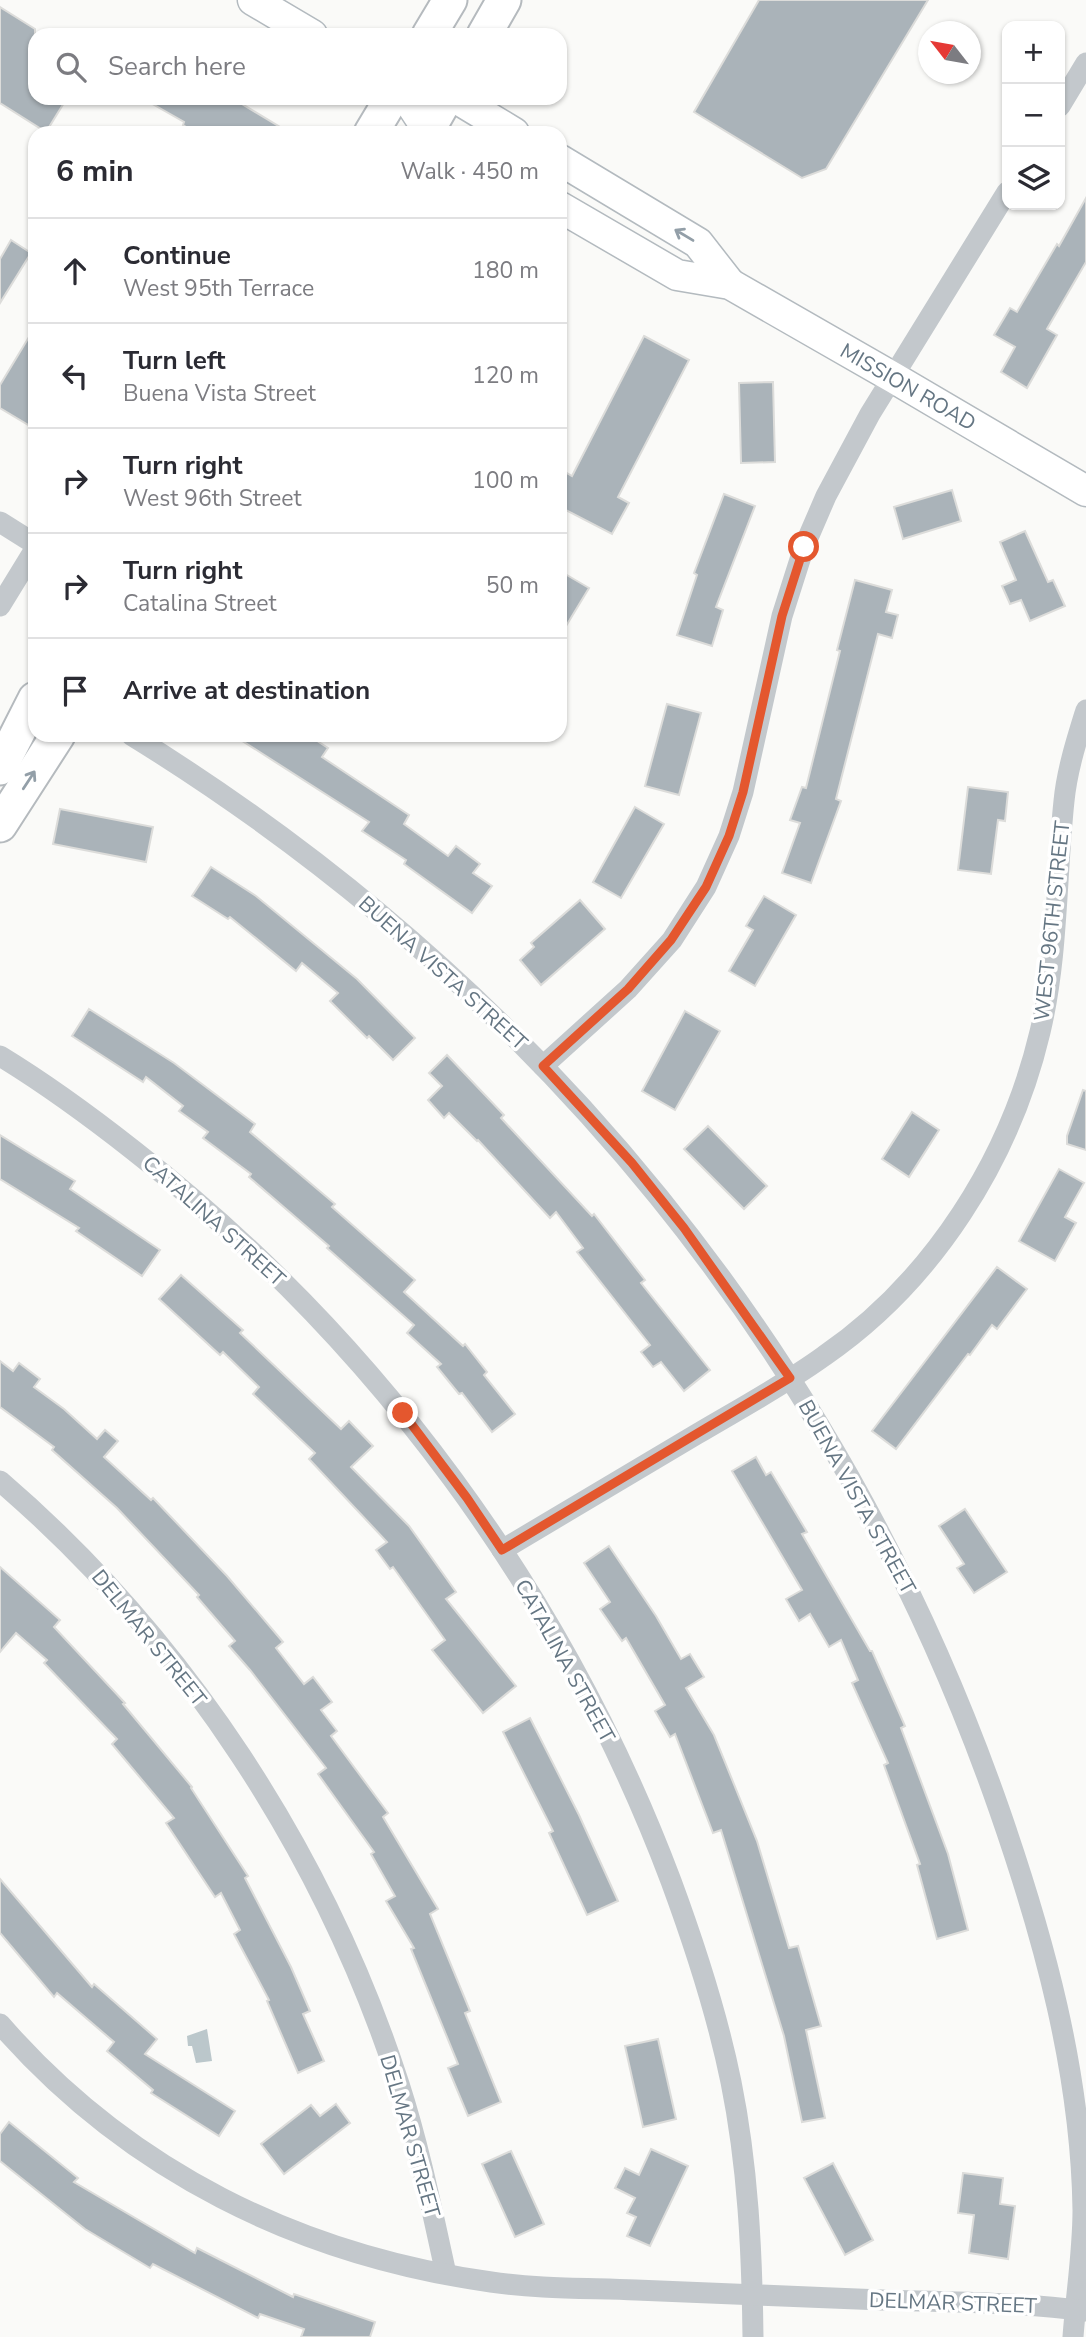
<!DOCTYPE html>
<meta charset="utf-8">
<style>
:root{--surface:#fff;--page:#f7f7f7;--text:#2b2b33;--muted:#7c7c81;--line:#e1e1e2}
body{margin:0;font-family:"Nunito Sans",sans-serif;background:var(--page);color:var(--text)}
.controls{position:absolute;right:21px;top:21px;display:grid;overflow:hidden;border-radius:14px;box-shadow:0 2px 5px #0004}
.controls button{width:63px;height:63px;display:grid;place-items:center;padding:0;border:0;border-bottom:2px solid var(--line);background:var(--surface);color:var(--text);font:35px sans-serif}
.compass{position:absolute;left:918px;top:21px;width:63px;height:63px;border-radius:50%;background:var(--surface);box-shadow:0 2px 5px #0004;rotate:301deg}
.stop{position:absolute;width:21px;height:21px;margin:-16px;border:5px solid #e4572e;border-radius:50%;background:#fff}
.stop.end{background:#e4572e;border-color:#fff;box-shadow:0 2px 7px #0008}
.list{margin:0;padding:0;list-style:none}
h2{display:flex;justify-content:space-between;align-items:center;height:91px;margin:0;padding:0 28px;font-size:30px}
h2 small{font-size:23px;font-weight:400;color:var(--muted)}
.list li{display:grid;grid-template-columns:46px 1fr auto;gap:21px;align-items:center;box-sizing:border-box;height:105px;padding:0 28px;border-top:2px solid var(--line)}
.list b{display:block;font-size:26px;white-space:nowrap}
.list p{margin:0;font-size:23px;white-space:nowrap;color:var(--muted)}
.list em{font-size:23px;font-style:normal;color:var(--muted)}
.icon{flex:none;width:38px;height:38px;fill:none;stroke:currentColor;stroke-width:2;stroke-linecap:round;stroke-linejoin:round}
.map{position:relative;flex:none;width:1086px;height:2337px;overflow:hidden}
.search{position:absolute;background:var(--surface);box-shadow:0 2px 5px #0004;left:28px;top:28px;width:539px;height:77px;display:flex;align-items:center;gap:18px;box-sizing:border-box;padding:0 24px;border-radius:21px;color:var(--muted);font-size:26px}
.panel{position:absolute;background:var(--surface);box-shadow:0 2px 5px #0004;left:28px;top:126px;width:539px;height:616px;border-radius:21px}
.map>svg:first-child{display:block}
.water{fill:#bbc7cb}
.building{fill:#aab3b9;stroke:#dcdcda;stroke-width:2}
.lines{fill:none;stroke-linecap:round;stroke-linejoin:round}
.secondary-casing{stroke:#b3babf;stroke-width:33}
.primary-casing{stroke:#b5babe;stroke-width:37}
.minor{stroke:#c3c8cc;stroke-width:21}
.secondary{stroke:#fff;stroke-width:30}
.primary{stroke:#fff;stroke-width:33}
.oneway{stroke:#939fa8}
.route{stroke:#e4572e;stroke-width:9}
.labels{text-anchor:middle;dominant-baseline:central;stroke-width:7;stroke-linejoin:round;paint-order:stroke}
.street-label{font-size:21px;fill:#657683;stroke:#fff}
</style>
<div class="map">
<svg width="1086" height="2337" viewBox="0 0 1086 2337">
<rect width="100%" height="100%" fill="#fafaf8"/>
<polygon class="water" points="207,2029 212,2061 196,2063 192,2046 188,2046 187,2036"/>
<g class="building">
<polygon points="759,0 928,0 826,169 802,178 694,112"/>
<polygon points="0,7 35,29 35,98 67,98 46,132 0,103"/>
<polygon points="142,98 232,98 290,133 196,133 183,125 184,122"/>
<polygon points="1086,198 1086,262 1047,329 1057,335 1027,388 1001,372 1015,347 994,335 1010,308 1017,312 1057,244 1059,246"/>
<polygon points="11,240 31,253 0,303 0,259"/>
<polygon points="35,327 35,429 0,408 0,385"/>
<polygon points="644,336 689,360 618,497 629,503 612,534 560,507 560,469 572,476"/>
<polygon points="773,382 775,462 741,463 739,383"/>
<polygon points="952,490 961,521 903,539 894,507"/>
<polygon points="724,494 755,506 716,607 723,610 712,646 677,635 697,575 694,573"/>
<polygon points="1025,531 1048,582 1053,580 1065,606 1030,621 1021,600 1010,604 1002,586 1016,580 1000,542"/>
<polygon points="560,571 589,588 560,636"/>
<polygon points="855,580 892,590 886,612 898,615 892,638 878,634 836,799 841,801 811,883 782,873 800,823 790,820 802,787 806,788 840,651 837,650"/>
<polygon points="667,704 701,713 679,795 645,786"/>
<polygon points="233,735 308,735 328,748 322,757 409,815 404,824 448,856 456,846 480,864 473,873 492,886 472,913 404,864 406,860 362,831 369,822"/>
<polygon points="968,787 1008,792 1005,821 998,820 991,874 958,870"/>
<polygon points="635,807 664,824 621,898 593,882"/>
<polygon points="60,809 153,827 146,862 53,844"/>
<polygon points="211,867 256,896 357,979 415,1038 393,1060 369,1036 367,1038 330,1001 338,993 302,963 296,971 230,917 228,919 192,896"/>
<polygon points="764,896 796,915 755,986 729,971 753,930 746,926"/>
<polygon points="580,900 605,929 541,985 520,960 534,947 531,943"/>
<polygon points="89,1009 174,1063 255,1124 250,1132 335,1204 332,1207 415,1280 404,1292 463,1346 465,1344 487,1372 484,1375 515,1414 492,1432 462,1393 459,1394 437,1367 441,1364 407,1333 414,1325 327,1248 329,1246 249,1177 251,1174 203,1138 208,1132 179,1111 183,1106 146,1077 143,1082 72,1036"/>
<polygon points="685,1011 720,1031 675,1110 642,1091"/>
<polygon points="447,1055 504,1115 501,1118 592,1216 594,1214 645,1280 641,1283 710,1370 684,1391 661,1362 653,1367 641,1352 650,1345 577,1252 583,1248 556,1212 550,1218 478,1140 477,1141 449,1113 444,1118 428,1100 442,1086 429,1073"/>
<polygon points="1083,1090 1086,1091 1086,1150 1067,1144 1067,1136"/>
<polygon points="912,1112 939,1130 909,1177 882,1159"/>
<polygon points="708,1126 767,1186 744,1209 684,1149"/>
<polygon points="0,1135 75,1181 70,1189 160,1250 142,1276 76,1231 79,1228 0,1179"/>
<polygon points="1059,1169 1084,1183 1065,1217 1076,1223 1055,1261 1019,1241"/>
<polygon points="997,1267 1027,1289 997,1329 992,1325 970,1355 968,1354 896,1449 872,1431"/>
<polygon points="181,1275 243,1330 240,1333 341,1429 349,1421 373,1446 351,1467 409,1526 456,1592 446,1599 516,1686 483,1713 432,1650 445,1640 393,1567 390,1569 376,1550 387,1542 309,1459 315,1453 253,1394 259,1387 223,1352 220,1355 159,1299"/>
<polygon points="0,1361 13,1371 19,1363 40,1379 34,1387 64,1409 97,1439 105,1430 118,1441 104,1457 151,1500 153,1498 227,1576 283,1642 276,1648 304,1684 313,1677 332,1702 321,1710 337,1731 331,1736 388,1813 383,1817 438,1909 430,1914 470,2011 465,2013 501,2102 468,2116 448,2068 458,2064 411,1949 414,1948 386,1901 395,1896 371,1854 374,1852 318,1774 326,1768 250,1670 229,1646 235,1641 197,1597 199,1595 117,1508 52,1450 54,1447 0,1407"/>
<polygon points="756,1457 766,1475 771,1472 807,1532 802,1534 870,1651 872,1651 905,1726 901,1728 948,1854 968,1930 937,1939 917,1865 920,1864 884,1765 888,1763 852,1683 858,1680 841,1640 829,1647 810,1614 799,1621 786,1599 802,1590 732,1471"/>
<polygon points="965,1509 1007,1572 974,1593 957,1568 964,1564 939,1526"/>
<polygon points="609,1546 656,1616 681,1659 690,1654 704,1677 686,1688 714,1735 757,1841 789,1948 798,1946 821,2026 806,2030 825,2118 802,2122 784,2036 721,1830 713,1833 675,1734 670,1737 655,1711 665,1705 626,1638 622,1641 600,1609 610,1602 584,1563"/>
<polygon points="0,1567 60,1620 54,1627 125,1703 123,1704 192,1787 191,1788 248,1876 245,1878 291,1967 310,2011 303,2014 324,2061 298,2073 267,2001 269,2000 234,1934 240,1930 221,1893 215,1897 166,1823 174,1818 112,1744 117,1739 44,1663 47,1660 16,1633 0,1652"/>
<polygon points="530,1718 579,1815 618,1901 587,1915 549,1833 553,1831 503,1732"/>
<polygon points="0,1879 92,1987 94,1984 157,2039 145,2054 235,2111 219,2136 151,2093 153,2090 107,2051 114,2042 57,1993 54,1997 0,1933"/>
<polygon points="658,2039 676,2119 643,2127 625,2046"/>
<polygon points="336,2104 350,2123 284,2174 261,2144 311,2105 320,2116"/>
<polygon points="9,2122 78,2178 74,2182 195,2253 197,2248 293,2297 294,2294 375,2322 370,2337 301,2337 304,2329 260,2314 258,2318 153,2264 150,2268 85,2229 0,2161 0,2134"/>
<polygon points="651,2149 688,2166 650,2246 627,2236 636,2217 627,2213 635,2198 615,2188 625,2168 639,2175"/>
<polygon points="511,2151 544,2224 515,2237 482,2164"/>
<polygon points="833,2163 873,2240 845,2255 804,2178"/>
<polygon points="963,2173 1003,2178 1000,2204 1015,2206 1008,2259 969,2253 974,2215 958,2213"/>
</g>
<g class="lines">
<g class="secondary-casing">
<g id="secondary">
<polyline points="253,0 312,35"/>
<polyline points="407,98 428,130 433,133"/>
<polyline points="456,98 514,133"/>
<polyline points="560,160 698,243 730,284"/>
<polyline points="560,207 677,275 730,284 894,378 1086,491"/>
</g>
</g>
<g class="primary-casing">
<g id="primary">
<polyline points="429,35 450,0"/>
<polyline points="484,35 504,0"/>
<polyline points="371,133 392,98"/>
<polyline points="426,133 446,98"/>
<polyline points="0,768 35,699"/>
<polyline points="0,825 58,735"/>
</g>
</g>
<g class="minor">
<polyline points="1060,106 1086,63"/>
<polyline points="0,522 35,544"/>
<polyline points="0,606 35,549"/>
<path d="M 131,735 C 539,987 841,1357 999,1809 C 1044,1938 1081,2073 1083,2210 C 1083,2252 1076,2295 1073,2337"/>
<path d="M 0,1056 C 46,1084 91,1117 133,1150 C 375,1338 563,1594 671,1881 C 695,1946 717,2013 731,2082 C 748,2166 752,2251 753,2337"/>
<polyline points="543,1066 628,989 672,940 706,887 729,836 743,792 782,616 804,547 826,496 870,414 1007,192"/>
<path d="M 0,1481 C 184,1639 324,1853 399,2084 C 419,2146 432,2210 446,2274"/>
<path d="M 502,1550 C 567,1511 632,1473 697,1434 C 739,1409 784,1385 824,1356 C 933,1281 1010,1159 1040,1032 C 1058,957 1056,877 1064,801 C 1067,770 1077,739 1086,710"/>
<path d="M 0,2024 C 128,2171 299,2255 491,2282 C 538,2289 588,2288 636,2290 C 718,2294 800,2297 882,2300 C 950,2302 1019,2302 1086,2311"/>
</g>
<use href="#secondary" class="secondary"/>
<use href="#primary" class="primary"/>
</g>
<defs><path id="oneway-shaft" d="M-6 0H5M1.5-3L5.5 0L1.5 3" fill="none" stroke-width="1.6" stroke-linecap="round" stroke-linejoin="round" transform="scale(1.75)"/></defs>
<g class="oneway">
<use href="#oneway-shaft" transform="translate(684 235) rotate(-149)"/>
<use href="#oneway-shaft" transform="translate(29 780) rotate(-57)"/>
</g>
<g class="lines">
<polyline class="route" points="403,1413 467,1498 502,1550 790,1378 684,1228 632,1163 543,1066 628,989 671,940 706,887 729,836 743,792 782,616 804,547"/>
</g>
<g class="labels">
<g class="street-label">
<text transform="translate(908 387) rotate(30)">MISSION ROAD</text>
<text transform="translate(1052 921) rotate(-84)">WEST 96TH STREET</text>
<text transform="translate(443 973) rotate(42)">BUENA VISTA STREET</text>
<text transform="translate(214 1221) rotate(42)">CATALINA STREET</text>
<text transform="translate(857 1497) rotate(61)">BUENA VISTA STREET</text>
<text transform="translate(149 1638) rotate(51)">DELMAR STREET</text>
<text transform="translate(565 1661) rotate(61)">CATALINA STREET</text>
<text transform="translate(410 2136) rotate(74)">DELMAR STREET</text>
<text transform="translate(953 2303) rotate(2)">DELMAR STREET</text>
</g>
</g>
</svg>
<div class="controls">
<button>+</button>
<button>−</button>
<button><svg class="icon" aria-label="layers" viewBox="0 0 24 24"><path d="M12 4l9 5-9 5-9-5zM3 14l9 5 9-5"/></svg></button>
</div>
<svg class="compass" viewBox="-18 -18 36 36"><path d="M0-13l5 13h-10z" fill="#e53935"/><path d="M0 13l5-13h-10z" fill="#7c7c81"/></svg>
<div class="stop" style="left:804px;top:547px"></div>
<div class="stop end" style="left:403px;top:1413px"></div>
<div class="search"><svg class="icon" aria-label="search" viewBox="0 0 24 24"><circle cx="10" cy="10" r="6"/><path d="M15 15l6 6"/></svg>Search here</div>
<section class="panel">
<h2>6 min<small>Walk · 450 m</small></h2>
<ul class="list">
<li><svg class="icon" aria-label="ahead" viewBox="0 0 24 24"><path d="M12 20V5M6 11l6-6 6 6"/></svg><div><b>Continue</b><p>West 95th Terrace</p></div><em>180 m</em></li>
<li><svg class="icon" aria-label="left" viewBox="0 0 24 24"><path d="M17 20v-9H6M10 6l-5 5 5 5"/></svg><div><b>Turn left</b><p>Buena Vista Street</p></div><em>120 m</em></li>
<li><svg class="icon" aria-label="right" viewBox="0 0 24 24"><path d="M7 20v-9h11M14 6l5 5-5 5"/></svg><div><b>Turn right</b><p>West 96th Street</p></div><em>100 m</em></li>
<li><svg class="icon" aria-label="right" viewBox="0 0 24 24"><path d="M7 20v-9h11M14 6l5 5-5 5"/></svg><div><b>Turn right</b><p>Catalina Street</p></div><em>50 m</em></li>
<li><svg class="icon" aria-label="arrive" viewBox="0 0 24 24"><path d="M6 21V4h12l-3 4 3 4H6"/></svg><div><b>Arrive at destination</b></div></li>
</ul>
</section>
</div>
